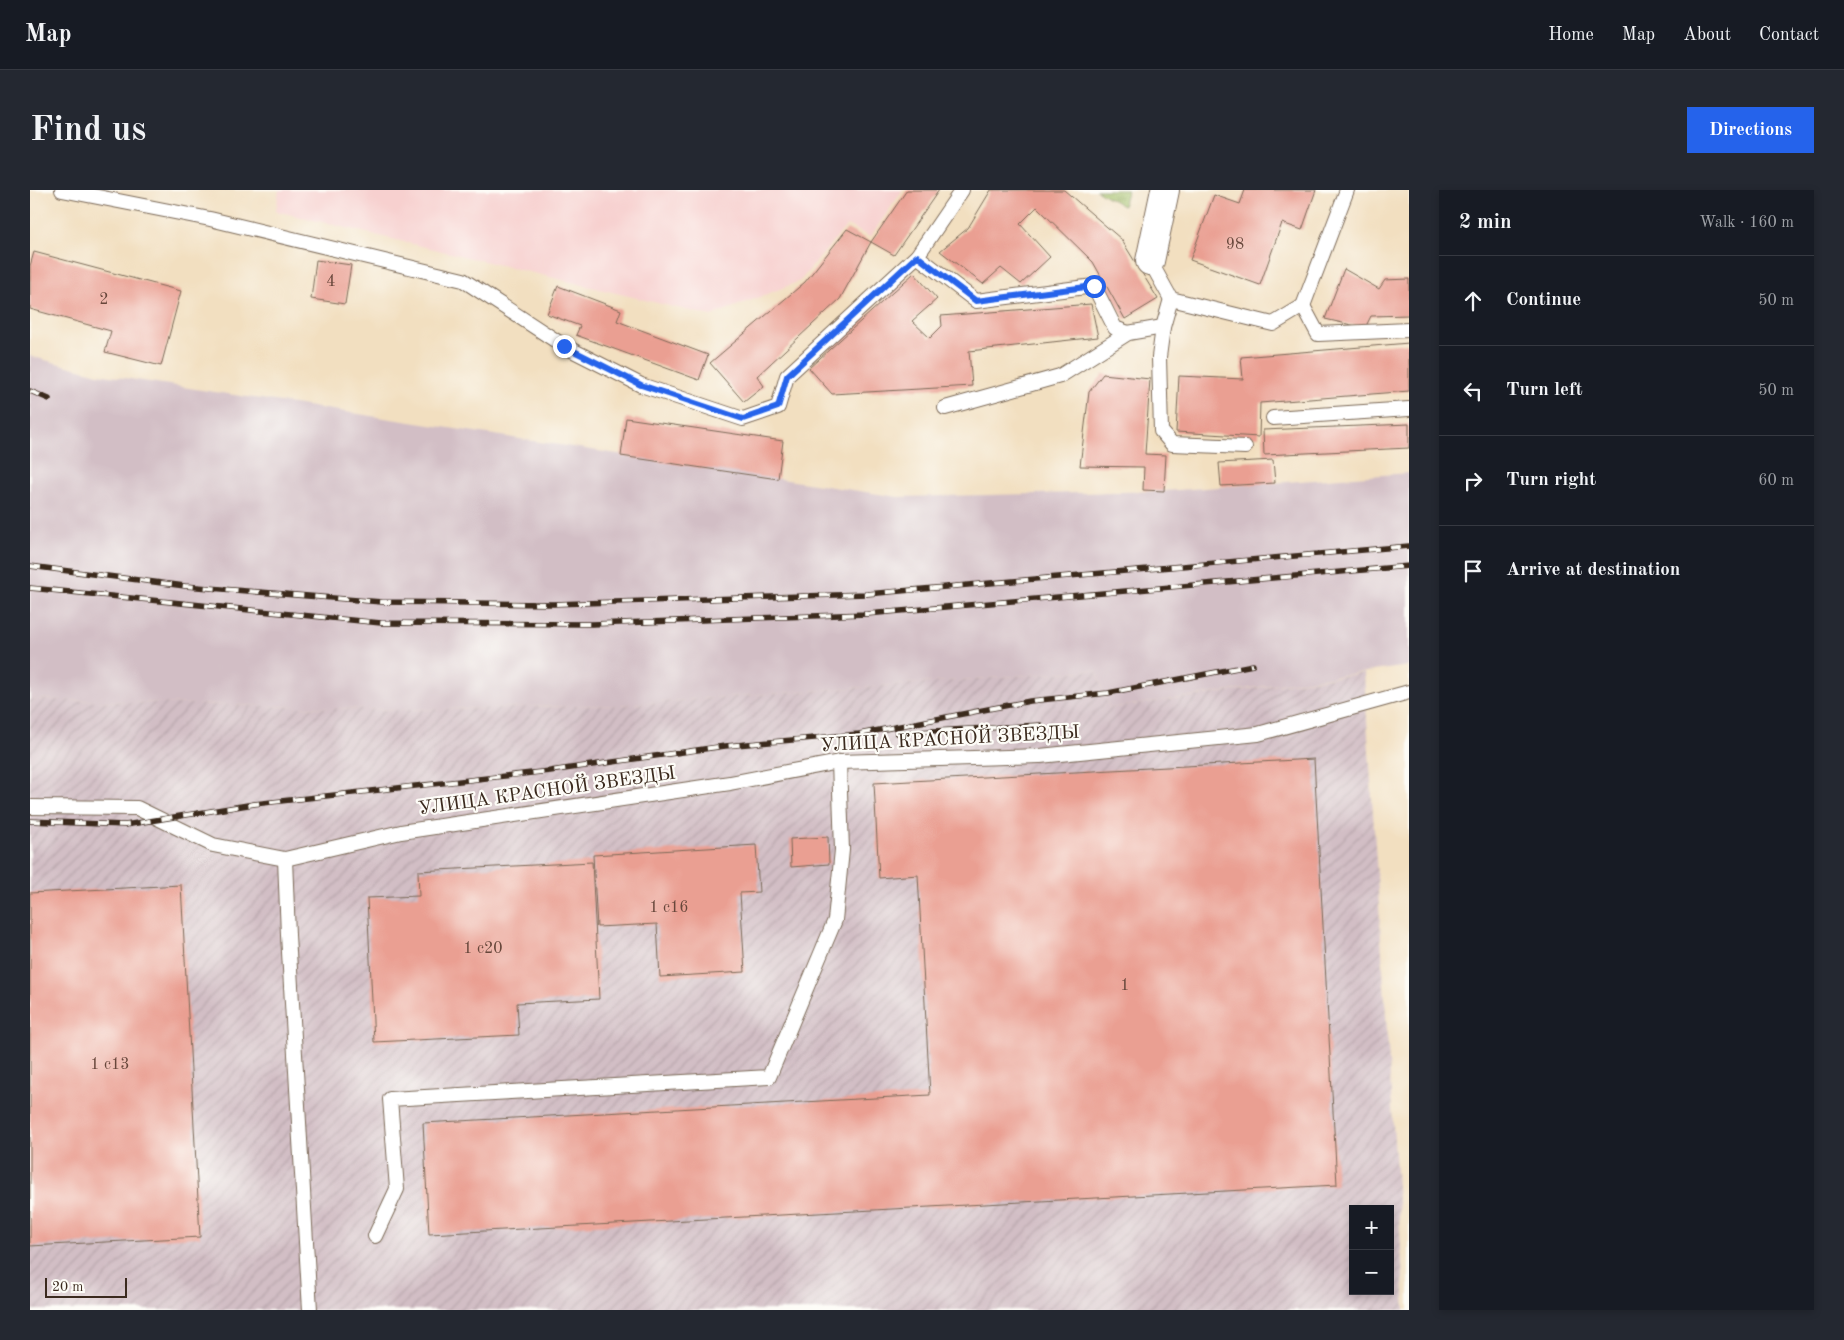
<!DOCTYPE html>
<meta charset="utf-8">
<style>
:root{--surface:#171b24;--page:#242831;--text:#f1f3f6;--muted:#9ea1a6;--line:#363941;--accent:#2563eb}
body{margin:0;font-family:"Old Standard TT",serif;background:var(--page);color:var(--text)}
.controls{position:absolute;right:15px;bottom:15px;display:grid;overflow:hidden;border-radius:0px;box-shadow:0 2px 8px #0003}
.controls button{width:45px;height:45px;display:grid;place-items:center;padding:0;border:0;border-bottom:1px solid var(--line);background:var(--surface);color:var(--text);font:25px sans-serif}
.scale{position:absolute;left:15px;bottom:12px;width:82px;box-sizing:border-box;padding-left:5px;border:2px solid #3b2a1e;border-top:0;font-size:14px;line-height:18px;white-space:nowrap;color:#3b2a1e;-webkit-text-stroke:4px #fdfcf7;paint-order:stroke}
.stop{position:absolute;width:15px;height:15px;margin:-11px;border:4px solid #2563eb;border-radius:50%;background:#fff}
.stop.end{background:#2563eb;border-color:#fff;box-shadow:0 1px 5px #0008}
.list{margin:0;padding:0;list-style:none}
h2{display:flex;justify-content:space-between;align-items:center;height:65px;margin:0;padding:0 20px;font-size:21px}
h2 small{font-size:16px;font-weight:400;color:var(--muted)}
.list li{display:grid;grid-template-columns:32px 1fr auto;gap:15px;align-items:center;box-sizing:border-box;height:90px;padding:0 20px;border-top:1px solid var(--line)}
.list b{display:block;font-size:19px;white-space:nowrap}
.list em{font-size:16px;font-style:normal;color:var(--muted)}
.icon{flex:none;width:28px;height:28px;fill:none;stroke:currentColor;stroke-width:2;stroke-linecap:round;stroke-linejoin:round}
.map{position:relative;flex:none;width:1379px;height:1120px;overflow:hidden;border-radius:0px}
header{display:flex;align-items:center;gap:30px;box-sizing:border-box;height:70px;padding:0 25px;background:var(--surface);border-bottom:1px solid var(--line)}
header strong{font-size:24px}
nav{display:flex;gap:28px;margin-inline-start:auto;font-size:18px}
.intro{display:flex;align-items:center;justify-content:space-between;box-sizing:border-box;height:120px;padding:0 30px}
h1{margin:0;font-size:35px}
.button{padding:12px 22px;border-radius:0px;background:var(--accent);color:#fff;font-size:18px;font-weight:700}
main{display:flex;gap:30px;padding:0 30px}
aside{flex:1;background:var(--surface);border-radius:0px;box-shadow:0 2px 8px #0003}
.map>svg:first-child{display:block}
.built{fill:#f7d0cf}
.industrial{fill:url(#industrial-furrows);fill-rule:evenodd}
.railway{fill:#d2bec5}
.grass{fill:url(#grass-tufts);stroke:#6e7442}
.building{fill:#ea9f92}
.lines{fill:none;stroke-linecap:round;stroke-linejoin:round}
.service-casing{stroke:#7b6957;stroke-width:16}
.minor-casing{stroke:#7b6957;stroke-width:30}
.service{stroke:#fff;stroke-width:14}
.minor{stroke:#fff;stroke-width:28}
.rail-casing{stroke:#3b2a1e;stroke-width:5.5}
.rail{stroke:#fdfcf7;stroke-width:4;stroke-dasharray:11;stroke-linecap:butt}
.route{stroke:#2563eb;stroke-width:6}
.labels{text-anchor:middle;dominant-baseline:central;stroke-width:4.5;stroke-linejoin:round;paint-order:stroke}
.number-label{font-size:16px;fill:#67473b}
.street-label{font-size:19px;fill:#3b2a1e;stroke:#fdfcf7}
</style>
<header>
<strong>Map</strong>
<nav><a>Home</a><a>Map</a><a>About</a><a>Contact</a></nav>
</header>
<div class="intro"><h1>Find us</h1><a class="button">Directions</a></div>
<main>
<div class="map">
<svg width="1379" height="1120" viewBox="0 0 1379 1120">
<defs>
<pattern id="industrial-furrows" width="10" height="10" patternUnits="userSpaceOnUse" patternTransform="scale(1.25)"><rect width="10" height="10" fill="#d2bec5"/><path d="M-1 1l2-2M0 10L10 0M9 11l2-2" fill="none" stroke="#b5a3a9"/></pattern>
<pattern id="grass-tufts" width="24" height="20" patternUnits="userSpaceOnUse" patternTransform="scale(1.25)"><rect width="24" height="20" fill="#a1be65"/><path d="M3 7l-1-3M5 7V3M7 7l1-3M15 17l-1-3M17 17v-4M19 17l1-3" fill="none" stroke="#849b53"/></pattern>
</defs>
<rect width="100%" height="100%" fill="#fdfcf7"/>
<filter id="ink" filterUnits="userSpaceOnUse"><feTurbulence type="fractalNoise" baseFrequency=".02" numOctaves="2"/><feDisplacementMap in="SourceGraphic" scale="10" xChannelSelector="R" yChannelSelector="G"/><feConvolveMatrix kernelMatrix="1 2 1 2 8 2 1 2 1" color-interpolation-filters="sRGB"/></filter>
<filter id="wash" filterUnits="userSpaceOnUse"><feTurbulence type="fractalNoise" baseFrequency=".0096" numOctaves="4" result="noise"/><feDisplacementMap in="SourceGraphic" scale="20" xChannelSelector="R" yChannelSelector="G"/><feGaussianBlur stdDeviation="1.12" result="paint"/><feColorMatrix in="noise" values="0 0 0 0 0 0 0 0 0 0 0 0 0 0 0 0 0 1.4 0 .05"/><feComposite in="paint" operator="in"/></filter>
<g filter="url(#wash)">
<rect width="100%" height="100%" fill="#f2dfc0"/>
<polygon class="built" points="249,0 873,0 840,47 817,35 770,91 681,126 246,21"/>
<path class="industrial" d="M 1066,480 L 1079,518 L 1334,483 L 1375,1120 L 0,1120 L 0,509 L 368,520 L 588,515 ZM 1323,1019 L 1360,1019 L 1360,1101 L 1323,1101 Z"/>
<polygon class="railway" points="0,166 68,184 868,307 1134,301 1379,283 1379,476 1079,518 1066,480 588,515 368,520 0,509"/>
<polygon class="grass" points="1066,0 1098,0 1093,16"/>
<g id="blocks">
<g class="building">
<polygon points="877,0 909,0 864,65 841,52"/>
<polygon points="961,0 1034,0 1091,49 1128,109 1095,129 1063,72 1007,17 990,34 1020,67 991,94 971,78 953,94 910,61 938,38"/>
<polygon points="1215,0 1286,0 1272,40 1252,33 1230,95 1160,70 1184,5 1210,14"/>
<polygon points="817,39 841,52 810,109 727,186 734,196 714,212 680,173 775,92"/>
<polygon points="4,62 151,101 131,176 75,162 81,141 0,119 0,76"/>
<polygon points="286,70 321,75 315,114 281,109"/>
<polygon points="1314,79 1349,99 1355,90 1379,89 1379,125 1341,126 1335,138 1295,129"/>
<polygon points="884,83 907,109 882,131 900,148 912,136 911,126 1061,114 1068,147 939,161 942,196 802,204 779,178"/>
<polygon points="528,96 591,120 587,131 678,165 669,190 546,145 550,136 517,124"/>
<polygon points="1379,153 1379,201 1230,213 1229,247 1146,242 1149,186 1213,189 1211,167"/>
<polygon points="1073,184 1120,189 1115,264 1136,265 1134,301 1113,300 1114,277 1050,276 1059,202"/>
<polygon points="596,228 753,251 748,289 591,266"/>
<polygon points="1379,234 1379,258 1234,265 1233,240"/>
<polygon points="1243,270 1245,293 1191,296 1189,273"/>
<polygon points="1284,569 1307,995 399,1044 393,933 900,905 888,685 849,688 844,593"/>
<polygon points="798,647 799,674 761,677 760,649"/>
<polygon points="726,655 729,702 710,703 715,782 630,787 627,734 567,737 563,665"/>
<polygon points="562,672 569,809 487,813 489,845 344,852 337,708 389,706 388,681"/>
<polygon points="151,695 170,1047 0,1056 0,703"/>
</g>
</g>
</g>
<g filter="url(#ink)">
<use href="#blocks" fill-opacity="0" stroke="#7b6957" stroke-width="1"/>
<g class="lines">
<g class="service-casing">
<g id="service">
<polyline points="32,0 180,29 433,90 534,156 611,195 713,229 748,217 757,186 887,66 932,0"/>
<polyline points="887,66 946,111 1064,96 1085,138 1098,143"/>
<polyline points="1120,71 1141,109 1243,134 1273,116 1288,144 1379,140"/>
<polyline points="1141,109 1133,137 1129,167 1131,241 1142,254 1215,257"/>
<polyline points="1273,116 1317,0"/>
<polyline points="915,218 1030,186 1098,143 1133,137"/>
<polyline points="1243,228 1379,219"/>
<polyline points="0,617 107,618 183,655 255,669 371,642 700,593 809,572 1010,566 1228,544 1379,502"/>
<polyline points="255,669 258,745 280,1120"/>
<polyline points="345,1046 367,999 360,909 739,887 805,730 812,660 809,572"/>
</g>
</g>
<g class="minor-casing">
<polyline id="minor" points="1120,71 1135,0"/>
</g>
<use href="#service" class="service"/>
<use href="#minor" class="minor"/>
<g class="rail-casing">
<g id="rail">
<polyline points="0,201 19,209"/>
<polyline points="0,376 155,396 352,412 523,414 837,404 1379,356"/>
<polyline points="0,398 351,433 562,434 837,424 1379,376"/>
<polyline points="867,543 1010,535"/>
<polyline points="0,631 95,635 224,614 520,581 695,556 829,544 1000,511 1078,503 1223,475"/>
</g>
</g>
<use href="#rail" class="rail"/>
</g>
</g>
<g class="lines" filter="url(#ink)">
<polyline class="route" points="534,156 611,195 713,229 748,217 757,186 887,66 946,111 1064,96"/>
</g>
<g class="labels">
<g class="number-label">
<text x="1205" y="55">98</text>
<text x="301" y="92">4</text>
<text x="74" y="110">2</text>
<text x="639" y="718">1 с16</text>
<text x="453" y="759">1 с20</text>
<text x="1095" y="796">1</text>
<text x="80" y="875">1 с13</text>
</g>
<g class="street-label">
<text transform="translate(920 550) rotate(-3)">УЛИЦА КРАСНОЙ ЗВЕЗДЫ</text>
<text transform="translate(517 602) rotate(-8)">УЛИЦА КРАСНОЙ ЗВЕЗДЫ</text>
</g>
</g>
</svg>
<div class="controls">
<button>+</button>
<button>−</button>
</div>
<div class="scale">20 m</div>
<div class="stop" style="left:1064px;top:96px"></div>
<div class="stop end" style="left:534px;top:156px"></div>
</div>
<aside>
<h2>2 min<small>Walk · 160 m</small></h2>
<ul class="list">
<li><svg class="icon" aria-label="ahead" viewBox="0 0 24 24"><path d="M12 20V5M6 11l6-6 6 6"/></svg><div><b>Continue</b></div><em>50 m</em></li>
<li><svg class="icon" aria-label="left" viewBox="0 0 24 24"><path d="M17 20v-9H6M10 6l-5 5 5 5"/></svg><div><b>Turn left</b></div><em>50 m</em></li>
<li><svg class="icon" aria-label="right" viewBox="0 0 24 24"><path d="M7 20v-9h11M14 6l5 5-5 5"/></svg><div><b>Turn right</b></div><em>60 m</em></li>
<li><svg class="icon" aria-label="arrive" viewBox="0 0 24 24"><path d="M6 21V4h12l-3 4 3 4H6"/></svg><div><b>Arrive at destination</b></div></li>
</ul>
</aside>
</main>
